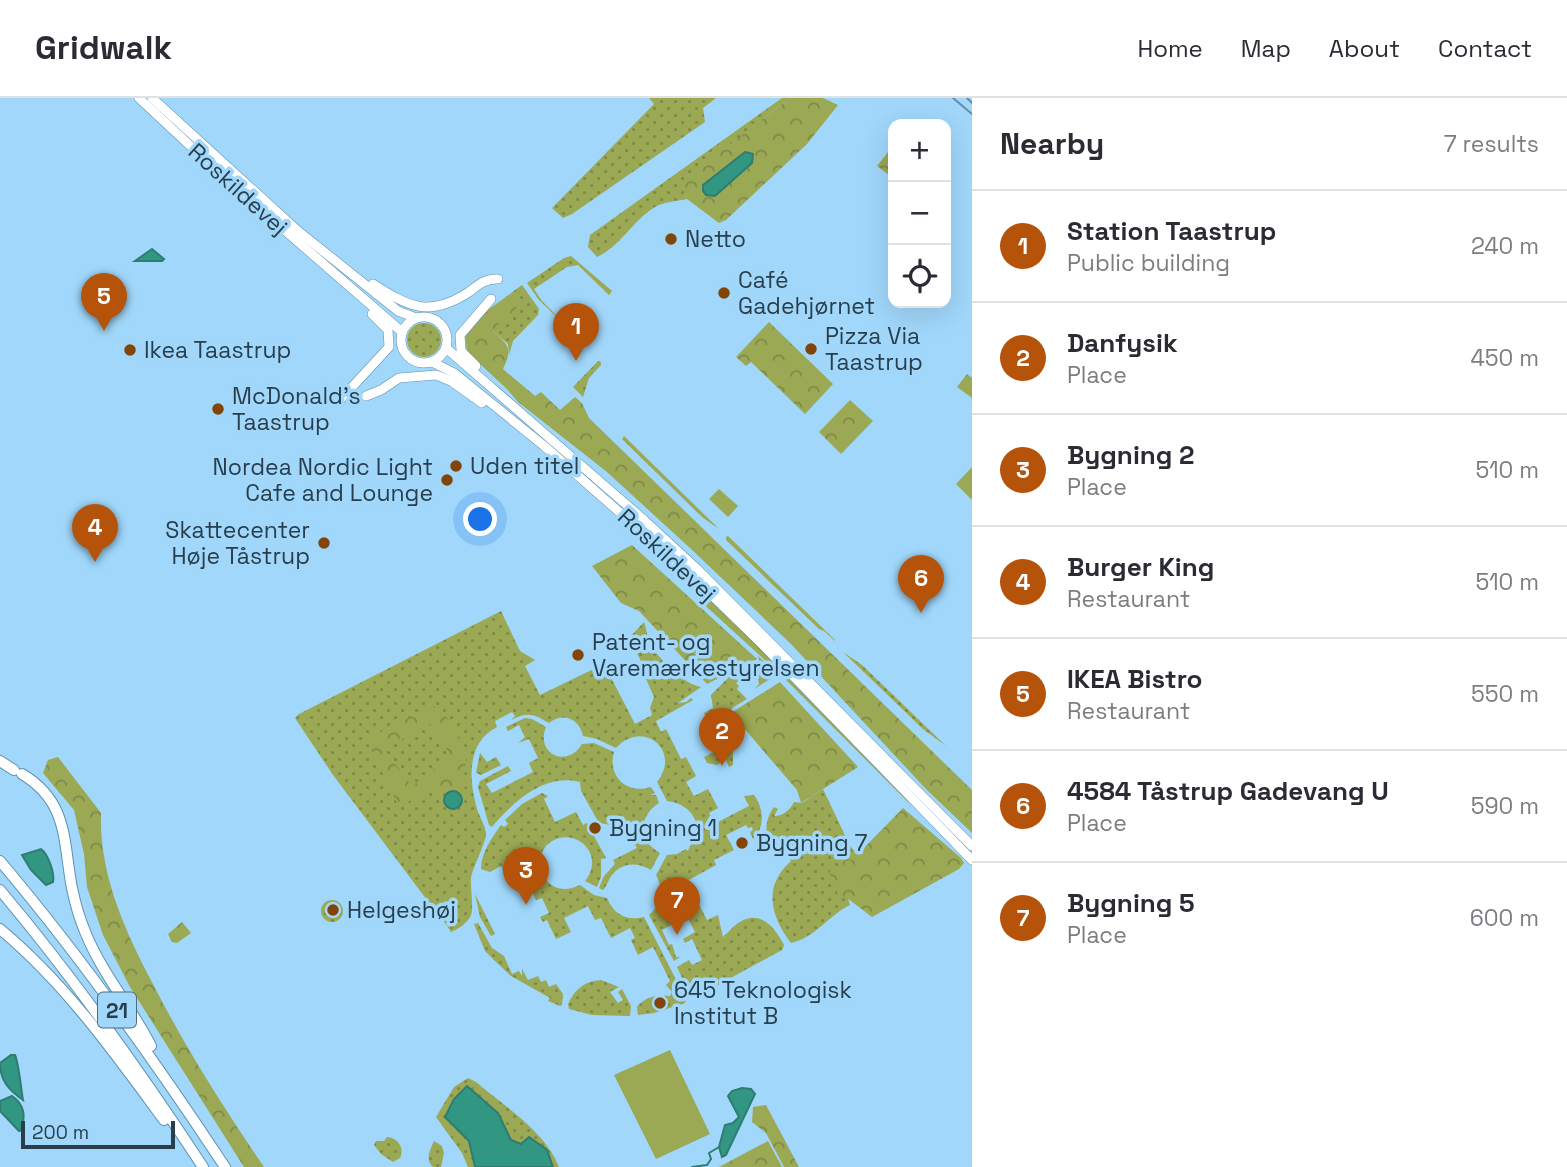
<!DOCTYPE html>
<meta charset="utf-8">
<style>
:root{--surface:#fff;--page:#f2f2f3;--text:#2b2b33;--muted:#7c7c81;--line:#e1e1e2;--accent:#b45309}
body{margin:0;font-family:"Space Grotesk",sans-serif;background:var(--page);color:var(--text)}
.controls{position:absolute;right:21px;top:21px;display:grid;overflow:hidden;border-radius:14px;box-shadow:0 7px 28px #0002}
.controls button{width:63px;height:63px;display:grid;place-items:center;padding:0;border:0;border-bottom:2px solid var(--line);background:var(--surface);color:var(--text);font:35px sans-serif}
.scale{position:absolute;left:21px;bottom:18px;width:154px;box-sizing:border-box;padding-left:7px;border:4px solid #283e4c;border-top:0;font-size:19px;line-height:24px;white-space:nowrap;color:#283e4c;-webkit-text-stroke:5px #a0d7fa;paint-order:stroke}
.you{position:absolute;left:481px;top:422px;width:24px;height:24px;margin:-18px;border:5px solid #fff;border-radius:50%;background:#1a73e8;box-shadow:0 0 0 10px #1a73e833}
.badge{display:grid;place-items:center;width:46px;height:46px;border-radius:50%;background:var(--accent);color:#fff;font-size:23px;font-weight:700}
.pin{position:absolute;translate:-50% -58px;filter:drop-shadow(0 2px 4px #0008)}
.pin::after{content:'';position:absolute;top:37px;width:24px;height:21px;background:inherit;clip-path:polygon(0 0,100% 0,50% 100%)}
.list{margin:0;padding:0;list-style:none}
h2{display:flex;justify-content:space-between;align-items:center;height:91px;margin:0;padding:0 28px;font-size:30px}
h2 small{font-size:23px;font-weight:400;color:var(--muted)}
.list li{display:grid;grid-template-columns:46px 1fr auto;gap:21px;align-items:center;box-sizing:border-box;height:112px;padding:0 28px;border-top:2px solid var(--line)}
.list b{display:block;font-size:26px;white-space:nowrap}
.list p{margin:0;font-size:23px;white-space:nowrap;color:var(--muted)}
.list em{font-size:23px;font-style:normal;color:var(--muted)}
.icon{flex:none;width:38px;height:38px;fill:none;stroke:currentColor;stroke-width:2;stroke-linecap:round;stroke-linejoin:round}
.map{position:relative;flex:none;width:972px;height:1069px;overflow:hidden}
header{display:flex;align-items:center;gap:42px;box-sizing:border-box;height:98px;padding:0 35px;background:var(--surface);border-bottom:2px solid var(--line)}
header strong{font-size:33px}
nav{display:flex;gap:38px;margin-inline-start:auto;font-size:24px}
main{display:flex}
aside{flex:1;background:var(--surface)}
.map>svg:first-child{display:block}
.grass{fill:url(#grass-dots)}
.forest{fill:url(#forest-crowns);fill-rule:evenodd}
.garden{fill:#9ba854}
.water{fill:#319682;stroke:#2e7c72;stroke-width:2}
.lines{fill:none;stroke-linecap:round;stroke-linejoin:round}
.stream{stroke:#2e7c72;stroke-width:2}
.major-casing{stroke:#5c91b1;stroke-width:10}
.highway-casing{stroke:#5c91b1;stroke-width:12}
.major{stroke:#fff;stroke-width:9}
.highway{stroke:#fff;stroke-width:10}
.tram{stroke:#668da6;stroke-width:2}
.rail{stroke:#668da6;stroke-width:2}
.poi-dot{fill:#834507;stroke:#a0d7fa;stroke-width:2.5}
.labels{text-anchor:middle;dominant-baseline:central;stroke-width:7;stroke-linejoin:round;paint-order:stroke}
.shield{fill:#a0d7fa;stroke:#4c6c80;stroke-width:2}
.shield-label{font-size:21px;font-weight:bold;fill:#283e4c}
.street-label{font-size:23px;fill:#283e4c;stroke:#a0d7fa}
.poi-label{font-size:23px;fill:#283e4c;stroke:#a0d7fa;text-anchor:start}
</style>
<header>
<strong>Gridwalk</strong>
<nav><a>Home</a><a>Map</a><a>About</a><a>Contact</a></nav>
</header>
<main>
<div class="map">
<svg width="972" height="1069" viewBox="0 0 972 1069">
<defs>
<pattern id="grass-dots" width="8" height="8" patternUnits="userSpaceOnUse" patternTransform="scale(1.75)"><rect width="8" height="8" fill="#9ba854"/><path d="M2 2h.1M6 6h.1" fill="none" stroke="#7e8a48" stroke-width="1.8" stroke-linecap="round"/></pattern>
<pattern id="forest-crowns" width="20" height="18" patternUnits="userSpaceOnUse" patternTransform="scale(1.75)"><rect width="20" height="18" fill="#9ba854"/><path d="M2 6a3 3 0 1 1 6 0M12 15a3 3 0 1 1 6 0" fill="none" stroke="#7e8a48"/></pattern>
</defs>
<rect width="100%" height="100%" fill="#a0d7fa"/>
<g class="grass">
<polygon points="649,0 716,0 703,10 705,24 572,116 563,120 552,110 654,6"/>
<path d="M 782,0 L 790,0 L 685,82 L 687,101 C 677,103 663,104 655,109 C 633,122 621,148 597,159 L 588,149 L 590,137 Z"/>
<polygon points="571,158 612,193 609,197 578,167 567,169 534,191 542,203 583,244 539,202 527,185 564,160"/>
<polygon points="522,187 539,211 538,217 513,243 509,257 508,246 493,233 513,195 489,211"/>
<circle cx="424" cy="242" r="17"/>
<polygon points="598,263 601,264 601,267 589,280 583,299 573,289"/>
<polygon points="624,338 714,426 719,431 702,419 622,341"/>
<polygon points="728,438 835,542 835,543 824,533 819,531 726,442 726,439"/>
<path d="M 683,478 C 703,497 773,553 778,574 L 698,501 Z"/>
<path d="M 501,513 L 520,553 L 535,562 L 525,568 L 540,597 L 604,566 L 635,626 L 652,617 L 650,610 L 654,599 L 642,572 L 644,569 L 629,540 L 644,524 C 647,531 647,544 653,551 C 664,565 682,585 701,589 L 678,605 L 686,604 L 691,600 L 693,602 L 656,623 L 661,634 L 666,631 L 681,661 L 686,659 L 696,678 L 686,684 L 694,698 L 708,691 L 718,710 L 709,715 L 714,726 L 749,708 L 744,698 L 754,697 C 764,710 765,730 753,741 L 750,734 L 753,732 L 752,729 L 748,730 L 746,727 L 726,737 L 734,752 L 714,762 L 716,767 L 687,783 L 707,822 L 718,817 L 723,839 C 729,834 734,827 740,824 C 761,811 776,831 784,847 L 782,852 L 694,900 L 691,900 L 677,869 L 689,862 L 692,867 L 702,862 L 692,841 L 685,845 L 683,841 L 695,834 L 682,809 L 672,814 L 677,824 L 662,832 L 669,847 L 672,846 L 676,859 L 680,859 L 674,863 L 649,817 C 662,806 664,792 656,777 L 667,757 L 677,756 L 686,751 L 688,753 C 689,749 693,744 695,738 C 701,718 685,705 667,703 L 657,684 C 682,654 644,620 616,650 L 597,641 L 583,638 C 579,620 563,614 549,625 C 533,615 527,614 511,622 L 515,618 L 512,614 L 495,623 L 497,629 C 465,645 469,685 478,714 C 481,721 485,728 486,735 C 487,742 473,769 471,780 C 470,789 474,810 471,817 C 468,825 458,831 451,834 L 432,805 L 430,806 L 333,677 L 295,620 L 299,616 Z"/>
<polygon points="843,554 862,567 946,648 923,631"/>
<path d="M 758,558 L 778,576 L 754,591 L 759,586 L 758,581 L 751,577 L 749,573 L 743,575 L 744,578 L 736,585 L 739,588 L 737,591 L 747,601 L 732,610 L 727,627 L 729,632 L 740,632 C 726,638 713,630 705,618 L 704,615 L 713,610 L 711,597 L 729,579 L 760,566 Z"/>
<polygon points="782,578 791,581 903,696 909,705"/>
<path d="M 525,620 L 532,621 L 546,629 C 535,656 567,671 582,646 L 594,645 L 614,654 C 607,678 627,697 651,689 L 655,695 L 651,697 L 656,697 L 659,705 C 638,718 638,743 660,755 L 651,772 C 638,764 622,764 612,777 C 608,782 607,788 603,792 L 599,790 L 604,778 L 615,766 L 613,762 L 637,750 L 634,745 L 639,741 L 638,738 L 632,739 L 625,729 L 624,718 L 611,727 L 599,725 L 581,693 L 580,684 C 545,675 514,703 492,729 L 489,727 L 478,689 L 480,683 L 508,668 L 511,673 L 486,686 L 492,695 L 533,674 L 529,665 L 538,660 L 529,641 L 518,645 L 525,639 L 519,627 L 508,633 L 506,629 Z"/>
<polygon points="721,640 727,640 733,650 733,667 729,669 726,662 717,667 707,665 704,659 716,653"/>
<polygon points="480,655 487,664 496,659 501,667 481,677 476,675"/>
<path d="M 823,691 L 850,748 L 858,757 L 852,763 L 847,761 L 838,769 L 850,807 C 829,817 815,840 791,845 C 770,817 763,788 791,763 L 788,757 L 777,755 C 764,741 763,724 774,709 L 778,711 L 774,718 C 783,718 790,712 794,704 L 802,705 Z"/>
<path d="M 542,695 L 548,698 L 544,701 L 555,724 L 576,714 L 583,727 L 587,725 L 606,760 L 601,761 L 601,779 L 597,789 L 585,783 C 595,771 595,754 581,744 C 575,740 567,738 559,740 C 524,750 542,806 580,787 L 594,797 L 607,800 C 614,817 627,823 644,819 L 686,901 L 685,905 L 654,915 L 638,917 L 637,909 C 645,898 658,897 670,898 L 672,894 L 666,887 L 670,883 L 653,849 L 638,857 L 631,842 L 635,840 L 630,830 L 611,840 L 601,820 L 595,822 L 588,808 L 564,820 L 571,834 L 556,841 L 547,822 L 543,824 L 540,819 L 549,815 L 542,800 L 536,802 L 522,773 L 507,780 L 501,768 L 490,774 L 481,771 C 481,755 492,739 501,727 L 504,729 L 508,726 L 505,722 L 522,706 Z"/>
<polygon points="475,796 495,836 491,838 480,819"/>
<circle cx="332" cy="813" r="11"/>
<polygon points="478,825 492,850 504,858 512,876 519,873 522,878 522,871 528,882 538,878 541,884 546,882 549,889 556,886 563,896 562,907 560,908 548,903 550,900 511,878 494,862 485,853 474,826"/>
<path d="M 601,882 L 619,889 L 610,894 L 618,905 L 623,902 L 618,894 L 622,891 L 631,908 L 630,918 L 592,917 L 569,911 L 568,906 C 575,891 585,883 601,882 Z"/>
<path d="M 468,980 L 476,984 C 505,1009 545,1033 559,1069 L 553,1069 L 547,1052 L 529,1039 L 521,1046 L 511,1042 L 498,1015 L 446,1019 L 469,1043 L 475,1069 L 468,1069 L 462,1055 L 436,1019 L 454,989 Z"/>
<path d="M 387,1039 C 398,1040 405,1050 400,1060 L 393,1064 L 381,1056 L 374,1047 L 376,1043 L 384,1043 Z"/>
<path d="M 434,1043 L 442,1048 L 444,1055 L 441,1069 L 433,1069 C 425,1061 430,1052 434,1043 Z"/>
</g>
<g class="forest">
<polygon points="790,0 823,0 838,7 807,46 726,122 719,125 687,101 684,82"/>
<polygon points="892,49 893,50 893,80 877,68"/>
<path d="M 513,195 L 520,196 L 518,207 L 511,220 L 499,225 L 493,233 C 509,248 513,250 503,271 L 535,298 L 541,294 L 560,312 L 575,299 L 582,305 L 589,320 L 972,692 L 972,735 L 926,691 L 790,545 L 690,450 L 607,374 L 518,304 L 507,291 L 467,254 L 465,236 L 489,211 Z"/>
<polygon points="769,224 833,286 805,316 751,264 746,268 736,259"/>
<polygon points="967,276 972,280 972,300 957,289"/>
<polygon points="850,302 873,323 841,356 819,334"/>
<polygon points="632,447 757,561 707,586 639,513 621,505 592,468"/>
<polygon points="780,584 858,669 801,705 797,692 731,615"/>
<path d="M 433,608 C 444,609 464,644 466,656 C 468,668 461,672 466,689 L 424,695 L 399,709 L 366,641 ZM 428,624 L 451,658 L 412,688 L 385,653 Z"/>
<path d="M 58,659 L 101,715 C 99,776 125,833 153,886 C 186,951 224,1010 264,1069 L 244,1069 L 130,889 L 103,837 L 87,789 L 84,756 L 74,712 L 43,675 L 48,662 Z"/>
<polygon points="903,710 961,760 964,765 959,771 872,819 847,800 840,801 829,774 847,761 852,762"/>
<polygon points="182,824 191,835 177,845 172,844 168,836"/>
<polygon points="766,1007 799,1069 784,1069 766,1035 752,1024 753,1009"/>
<polygon points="768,1043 782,1069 719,1069"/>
</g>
<g class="garden">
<polygon points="972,369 972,402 956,386"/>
<polygon points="719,391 738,408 728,419 709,401"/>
<polygon points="670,952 710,1036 656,1061 614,977"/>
</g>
<g class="water">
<polygon points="745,54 753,56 752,65 715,98 706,97 703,93 703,87"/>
<polygon points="152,151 164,161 162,163 135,163"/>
<circle cx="453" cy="702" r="9"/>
<path d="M 41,751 C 48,756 55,775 53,784 L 46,787 L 31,772 L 22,757 Z"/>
<path d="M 11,957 L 15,957 C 19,966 21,992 23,1002 C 9,992 0,983 0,965 Z"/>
<polygon points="467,988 498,1015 511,1042 521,1046 529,1039 547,1052 553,1069 475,1069 469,1043 445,1019 454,1001"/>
<polygon points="742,990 751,991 755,996 726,1057 722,1059 719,1049 725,1027 733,1025 739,1019 728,998 732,993"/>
<path d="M 12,998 C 25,1007 25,1017 22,1032 L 19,1033 L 0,1013 L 0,1003 Z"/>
</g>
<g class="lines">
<polyline class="stream" points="692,1069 707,1067 711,1061 709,1055 719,1049"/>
<g class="major-casing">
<g id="major">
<polyline points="139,0 228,83 402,234"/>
<polyline points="152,0 298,133 398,213 416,220"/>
<path d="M 373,186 C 409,209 429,220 469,194 C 478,187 486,180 498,181"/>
<circle cx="424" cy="242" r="23"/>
<polyline points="446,250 644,422 697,471 972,748"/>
<polyline points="432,264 454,275 543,347 691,477 761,545 972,762"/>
<polyline points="476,268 461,253 460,237 491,201"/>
<polyline points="366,298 381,292 399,280 436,277 451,283 482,305"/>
<polyline points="341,301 389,249 388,232 372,216"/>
</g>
</g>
<g class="highway-casing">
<g id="highway">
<polyline points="0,663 14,672"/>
<path d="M 22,676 C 69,704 63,744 72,790 C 75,805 80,822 86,836 C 103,877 132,910 151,948"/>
<path d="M 0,763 C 82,860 155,963 225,1069"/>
<path d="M 0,792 C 74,880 140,973 203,1069"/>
<path d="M 0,831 C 65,885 114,954 164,1022"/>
</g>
</g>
<use href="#major" class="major"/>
<use href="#highway" class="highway"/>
<polyline class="tram" points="953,0 972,16"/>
<polyline class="rail" points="967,0 972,5"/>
</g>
<g class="poi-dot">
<circle cx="671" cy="141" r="7"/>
<circle cx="724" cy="195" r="7"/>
<circle cx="811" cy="251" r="7"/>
<circle cx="130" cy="252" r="7"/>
<circle cx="218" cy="311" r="7"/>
<circle cx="456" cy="368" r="7"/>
<circle cx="447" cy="382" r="7"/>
<circle cx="324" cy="445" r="7"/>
<circle cx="578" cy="557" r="7"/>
<circle cx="595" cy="730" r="7"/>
<circle cx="742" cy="745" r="7"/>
<circle cx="333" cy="812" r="7"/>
<circle cx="660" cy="905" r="7"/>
</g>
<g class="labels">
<rect class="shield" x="98" y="894.5" width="38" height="35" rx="5"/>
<g class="shield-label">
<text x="117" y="912">21</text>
</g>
<g class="street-label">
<text transform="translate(238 91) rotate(42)">Roskildevej</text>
<text transform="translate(667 457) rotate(43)">Roskildevej</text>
</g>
<g class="poi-label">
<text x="685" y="141">Netto</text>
<text x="738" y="182">Café<tspan x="738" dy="26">Gadehjørnet</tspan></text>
<text x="825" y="238">Pizza Via<tspan x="825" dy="26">Taastrup</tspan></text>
<text x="144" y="252">Ikea Taastrup</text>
<text x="232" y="298">McDonald's<tspan x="232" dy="26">Taastrup</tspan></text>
<text x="470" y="368">Uden titel</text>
<text x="433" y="369" text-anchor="end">Nordea Nordic Light<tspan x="433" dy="26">Cafe and Lounge</tspan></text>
<text x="310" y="432" text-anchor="end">Skattecenter<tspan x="310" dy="26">Høje Tåstrup</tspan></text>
<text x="592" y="544">Patent- og<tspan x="592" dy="26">Varemærkestyrelsen</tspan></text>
<text x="609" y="730">Bygning 1</text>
<text x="756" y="745">Bygning 7</text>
<text x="347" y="812">Helgeshøj</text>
<text x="674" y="892">645 Teknologisk<tspan x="674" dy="26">Institut B</tspan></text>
</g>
</g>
</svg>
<div class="controls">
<button>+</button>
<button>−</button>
<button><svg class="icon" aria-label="locate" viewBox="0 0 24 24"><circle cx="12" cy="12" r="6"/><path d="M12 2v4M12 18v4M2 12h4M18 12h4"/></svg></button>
</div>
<div class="scale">200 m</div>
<div class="you"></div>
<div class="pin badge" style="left:576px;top:263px">1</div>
<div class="pin badge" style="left:722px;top:668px">2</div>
<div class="pin badge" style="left:526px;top:807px">3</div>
<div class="pin badge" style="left:95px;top:464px">4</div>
<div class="pin badge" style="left:104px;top:233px">5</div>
<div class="pin badge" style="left:921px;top:515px">6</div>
<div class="pin badge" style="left:677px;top:837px">7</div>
</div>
<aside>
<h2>Nearby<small>7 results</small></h2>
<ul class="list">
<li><span class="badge">1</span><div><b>Station Taastrup</b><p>Public building</p></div><em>240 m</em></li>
<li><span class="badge">2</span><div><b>Danfysik</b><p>Place</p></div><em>450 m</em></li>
<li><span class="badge">3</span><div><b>Bygning 2</b><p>Place</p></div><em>510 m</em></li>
<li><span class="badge">4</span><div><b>Burger King</b><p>Restaurant</p></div><em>510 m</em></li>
<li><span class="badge">5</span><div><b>IKEA Bistro</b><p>Restaurant</p></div><em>550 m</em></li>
<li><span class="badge">6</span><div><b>4584 Tåstrup Gadevang U</b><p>Place</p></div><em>590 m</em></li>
<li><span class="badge">7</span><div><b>Bygning 5</b><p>Place</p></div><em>600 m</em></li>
</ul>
</aside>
</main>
